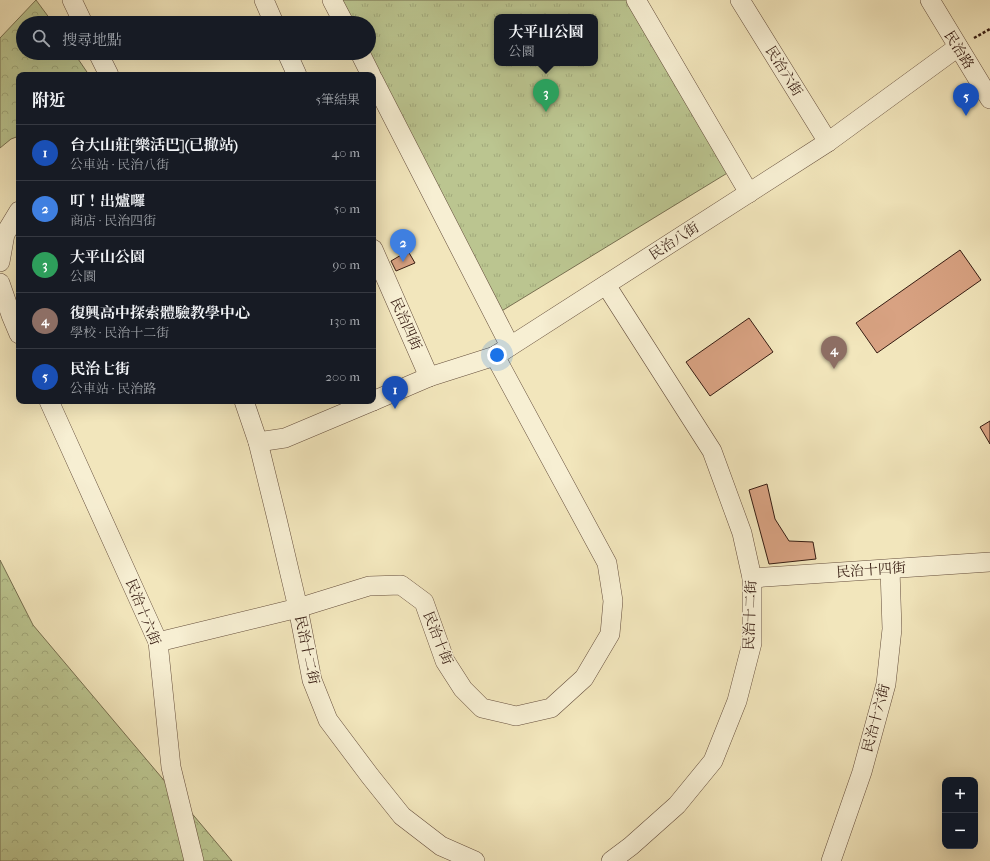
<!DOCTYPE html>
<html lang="zh-TW">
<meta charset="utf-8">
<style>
:root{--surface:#171b24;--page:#242831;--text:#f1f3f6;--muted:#9ea1a6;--line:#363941;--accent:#0b8043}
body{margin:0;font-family:"IM FELL French Canon","Noto Serif TC",serif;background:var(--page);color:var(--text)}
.controls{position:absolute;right:12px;bottom:12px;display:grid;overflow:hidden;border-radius:8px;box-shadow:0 4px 16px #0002}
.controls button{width:36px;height:36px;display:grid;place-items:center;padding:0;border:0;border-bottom:1px solid var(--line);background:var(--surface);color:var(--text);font:20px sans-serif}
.you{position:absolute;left:497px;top:355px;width:14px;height:14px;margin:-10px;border:3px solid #fff;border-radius:50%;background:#1a73e8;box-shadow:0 0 0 6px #1a73e833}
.badge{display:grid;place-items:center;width:26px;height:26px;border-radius:50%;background:var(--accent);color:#fff;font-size:13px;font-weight:700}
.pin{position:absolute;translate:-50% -33px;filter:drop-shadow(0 1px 2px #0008)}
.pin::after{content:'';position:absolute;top:21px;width:14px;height:12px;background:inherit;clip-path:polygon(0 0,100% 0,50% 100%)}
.popup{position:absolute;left:494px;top:14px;width:104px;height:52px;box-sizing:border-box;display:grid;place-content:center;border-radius:8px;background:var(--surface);filter:drop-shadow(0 1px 3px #0005);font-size:13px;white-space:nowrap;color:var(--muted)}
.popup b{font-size:15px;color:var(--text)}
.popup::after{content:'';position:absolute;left:50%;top:100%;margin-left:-8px;border:8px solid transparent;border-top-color:var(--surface)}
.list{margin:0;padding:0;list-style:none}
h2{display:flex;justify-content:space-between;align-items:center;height:52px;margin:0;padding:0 16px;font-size:17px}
h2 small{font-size:13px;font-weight:400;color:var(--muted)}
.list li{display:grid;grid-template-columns:26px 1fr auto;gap:12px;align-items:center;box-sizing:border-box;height:56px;padding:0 16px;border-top:1px solid var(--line)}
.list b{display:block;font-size:15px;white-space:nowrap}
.list p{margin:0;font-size:13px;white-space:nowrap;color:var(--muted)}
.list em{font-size:13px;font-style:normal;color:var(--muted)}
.icon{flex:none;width:22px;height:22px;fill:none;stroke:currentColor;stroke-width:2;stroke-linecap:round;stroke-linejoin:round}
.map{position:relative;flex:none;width:990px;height:861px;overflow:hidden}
.search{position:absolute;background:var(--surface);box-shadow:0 4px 16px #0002;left:16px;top:16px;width:360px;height:44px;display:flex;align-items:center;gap:10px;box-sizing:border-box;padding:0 14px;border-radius:22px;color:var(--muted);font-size:15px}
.panel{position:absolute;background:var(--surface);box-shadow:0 4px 16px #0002;left:16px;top:72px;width:360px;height:332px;border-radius:8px}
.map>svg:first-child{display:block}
.forest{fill:url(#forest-crowns);stroke:#787051}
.park{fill:url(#park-tufts);stroke:#787051;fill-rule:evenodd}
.building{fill:#d8a282;stroke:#361c12}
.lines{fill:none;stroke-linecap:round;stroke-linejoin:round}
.minor-casing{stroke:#654e3c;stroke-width:20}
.path{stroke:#361c12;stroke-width:2.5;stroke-dasharray:3 2;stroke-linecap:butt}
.minor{stroke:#f7efd3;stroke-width:19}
.labels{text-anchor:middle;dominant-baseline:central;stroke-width:3;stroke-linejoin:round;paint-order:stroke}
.street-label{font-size:14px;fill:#361c12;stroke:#f7efd3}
</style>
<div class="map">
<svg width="990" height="861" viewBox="0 0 990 861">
<defs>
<pattern id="forest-crowns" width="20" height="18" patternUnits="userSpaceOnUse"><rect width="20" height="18" fill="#bbc590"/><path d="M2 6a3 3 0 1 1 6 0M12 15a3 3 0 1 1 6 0" fill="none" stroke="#a1a97b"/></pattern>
<pattern id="park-tufts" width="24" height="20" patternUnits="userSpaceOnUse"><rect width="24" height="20" fill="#bbc590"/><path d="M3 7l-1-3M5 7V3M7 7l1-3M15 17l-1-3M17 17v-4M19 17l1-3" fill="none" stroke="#a1a97b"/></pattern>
</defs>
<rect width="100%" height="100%" fill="#f2e6bc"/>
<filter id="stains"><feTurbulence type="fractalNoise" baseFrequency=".005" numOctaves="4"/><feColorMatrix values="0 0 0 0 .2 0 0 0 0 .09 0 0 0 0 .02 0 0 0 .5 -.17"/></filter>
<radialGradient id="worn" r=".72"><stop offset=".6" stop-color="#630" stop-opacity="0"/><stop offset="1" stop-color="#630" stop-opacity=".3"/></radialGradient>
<g class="forest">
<polygon points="36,0 53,23 23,23 23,53 74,53 89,75 19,75 19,136 11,139 0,148 0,38"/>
<polygon points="0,560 33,625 232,861 0,861"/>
</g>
<path class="park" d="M 338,0 L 630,0 L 729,172 L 500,312 L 369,53 L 369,23 L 350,23 ZM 497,17 L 595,17 L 595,63 L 497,63 Z"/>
<g class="building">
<polygon points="960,250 981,280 877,353 856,323"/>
<polygon points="408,251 415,263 396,271 391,261"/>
<polygon points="749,318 773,352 710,396 686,362"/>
<polygon points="990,421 990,444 980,427"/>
<polygon points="767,484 775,519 789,541 813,542 816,559 769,564 749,490"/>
</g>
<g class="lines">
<g class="minor-casing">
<g id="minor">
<polyline points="72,0 83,23"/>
<polyline points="264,0 274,23"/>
<polyline points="332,0 344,23"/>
<polyline points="636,0 749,193"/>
<polyline points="740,0 828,142"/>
<polyline points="930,0 990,99"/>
<polyline points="98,53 109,75"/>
<polyline points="287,53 297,75"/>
<polyline points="360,53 371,75"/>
<polyline points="373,79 510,346"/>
<polyline points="373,249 429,377"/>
<polyline points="0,262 5,234 19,211"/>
<polyline points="0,283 11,315 19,334"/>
<polyline points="606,285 712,451 742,533 752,578 752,643 737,701 713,761 677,805 631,846 611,861"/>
<polyline points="49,401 158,642 171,767 194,861"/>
<polyline points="244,401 258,442 277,519 298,608 312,680 328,720 370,776 402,816 441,846 475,861"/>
<polyline points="373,401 429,377 495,356 828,142 958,47"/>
<polyline points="258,442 285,438 373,401"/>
<polyline points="752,578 990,562"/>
<polyline points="158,642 298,608 369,586 401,585 424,602 445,661 463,689 482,708 516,716 551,708 584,678 610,634 613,601 607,563 495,356"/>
<polyline points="831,861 862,772 886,684 892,629 890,569"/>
</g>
</g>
<polyline class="path" points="974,38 990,29"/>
<use href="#minor" class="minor"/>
</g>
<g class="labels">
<g class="street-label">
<text transform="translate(959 50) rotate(58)">民治路</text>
<text transform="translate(784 71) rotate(58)">民治六街</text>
<text transform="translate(674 241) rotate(-33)">民治八街</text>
<text transform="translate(406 324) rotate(66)">民治四街</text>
<text transform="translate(871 570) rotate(-4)">民治十四街</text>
<text transform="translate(143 612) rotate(68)">民治十六街</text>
<text transform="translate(750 615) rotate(-88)">民治十二街</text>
<text transform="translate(438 638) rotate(68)">民治十街</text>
<text transform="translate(307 650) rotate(78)">民治十二街</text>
<text transform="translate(876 718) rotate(-75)">民治十六街</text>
</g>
</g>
<rect width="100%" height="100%" filter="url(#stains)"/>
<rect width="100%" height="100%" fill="url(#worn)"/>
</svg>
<div class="controls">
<button>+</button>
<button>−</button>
</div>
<div class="you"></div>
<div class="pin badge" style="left:395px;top:409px;background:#1a4fb4">1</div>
<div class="pin badge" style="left:403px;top:262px;background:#3f7fe0">2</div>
<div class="pin badge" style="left:546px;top:112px;background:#2e9e5b">3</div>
<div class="popup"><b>大平山公園</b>公園</div>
<div class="pin badge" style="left:834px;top:369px;background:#8d6e63">4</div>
<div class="pin badge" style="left:966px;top:116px;background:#1a4fb4">5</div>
<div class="search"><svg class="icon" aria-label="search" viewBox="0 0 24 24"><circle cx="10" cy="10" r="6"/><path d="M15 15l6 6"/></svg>搜尋地點</div>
<section class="panel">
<h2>附近<small>5筆結果</small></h2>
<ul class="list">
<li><span class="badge" style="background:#1a4fb4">1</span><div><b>台大山莊[樂活巴](已撤站)</b><p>公車站 · 民治八街</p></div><em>40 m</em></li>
<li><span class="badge" style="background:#3f7fe0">2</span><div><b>叮！出爐囉</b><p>商店 · 民治四街</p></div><em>50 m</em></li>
<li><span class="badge" style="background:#2e9e5b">3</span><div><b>大平山公園</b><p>公園</p></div><em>90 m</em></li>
<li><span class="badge" style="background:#8d6e63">4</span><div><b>復興高中探索體驗教學中心</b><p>學校 · 民治十二街</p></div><em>130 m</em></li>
<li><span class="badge" style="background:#1a4fb4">5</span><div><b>民治七街</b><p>公車站 · 民治路</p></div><em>200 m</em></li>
</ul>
</section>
</div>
